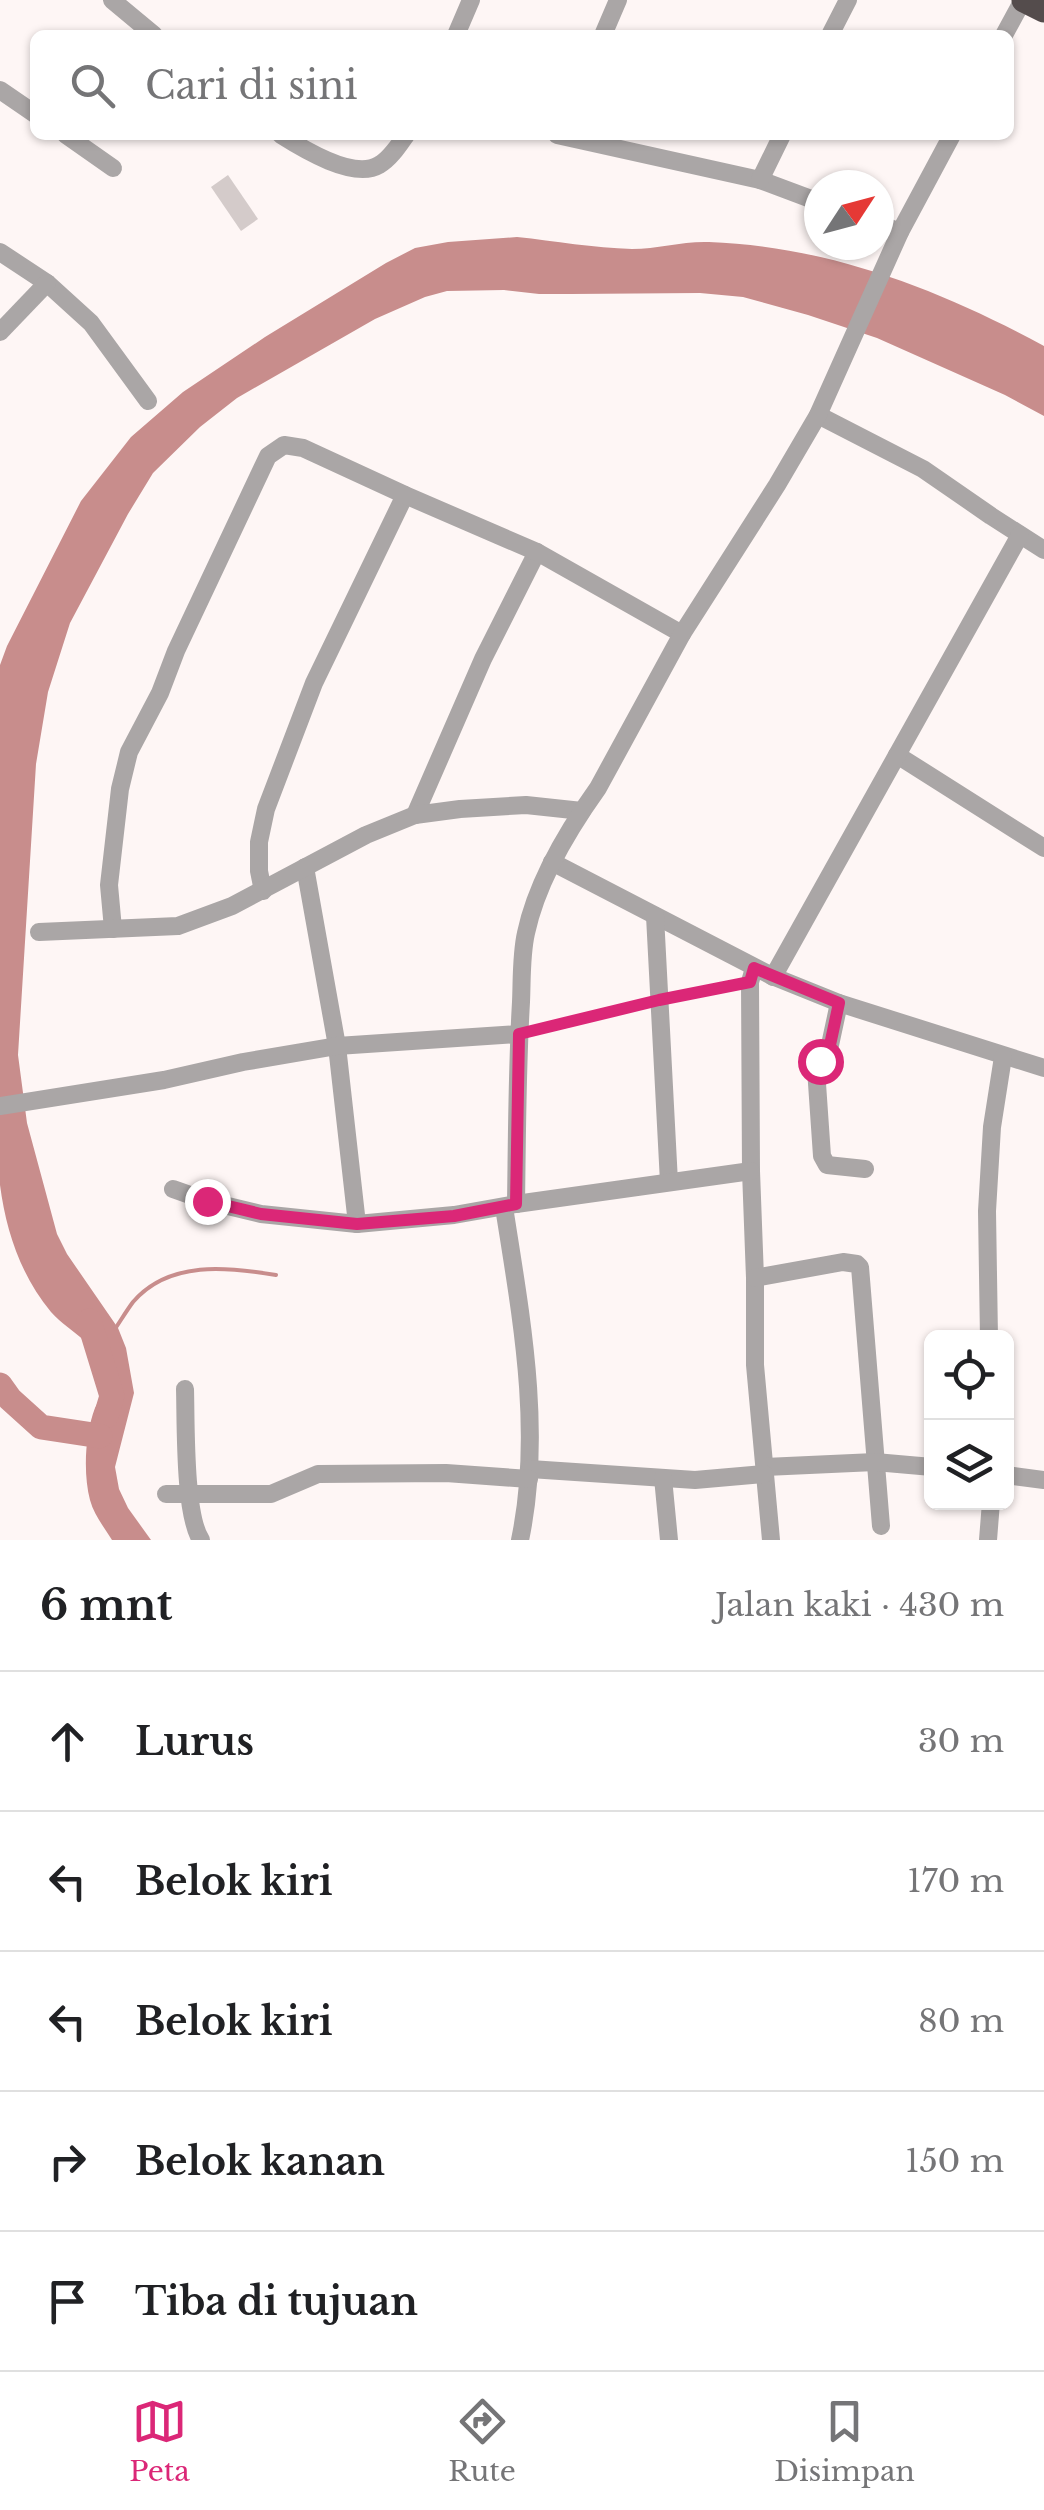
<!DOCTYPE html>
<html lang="id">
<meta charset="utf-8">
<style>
:root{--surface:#fff;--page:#f2f2f2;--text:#202124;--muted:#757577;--line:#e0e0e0;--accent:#db2777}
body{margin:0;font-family:"Libre Baskerville",serif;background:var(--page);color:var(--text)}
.controls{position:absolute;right:30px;bottom:30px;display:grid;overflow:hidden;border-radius:15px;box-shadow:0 2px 8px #0004}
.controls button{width:90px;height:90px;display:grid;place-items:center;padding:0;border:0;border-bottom:2px solid var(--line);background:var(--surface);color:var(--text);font:50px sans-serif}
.compass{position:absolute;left:804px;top:170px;width:90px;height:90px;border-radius:50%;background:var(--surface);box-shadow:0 2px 8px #0004;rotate:54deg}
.stop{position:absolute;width:30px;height:30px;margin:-22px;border:8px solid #db2777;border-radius:50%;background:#fff}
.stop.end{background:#db2777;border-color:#fff;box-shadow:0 2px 10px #0008}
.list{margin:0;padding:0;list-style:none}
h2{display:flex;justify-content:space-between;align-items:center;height:130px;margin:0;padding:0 40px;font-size:42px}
h2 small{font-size:32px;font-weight:400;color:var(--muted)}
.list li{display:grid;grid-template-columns:65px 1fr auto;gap:30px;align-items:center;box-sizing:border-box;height:140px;padding:0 40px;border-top:2px solid var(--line)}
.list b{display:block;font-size:38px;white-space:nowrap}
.list em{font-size:32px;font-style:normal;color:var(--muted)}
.icon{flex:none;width:55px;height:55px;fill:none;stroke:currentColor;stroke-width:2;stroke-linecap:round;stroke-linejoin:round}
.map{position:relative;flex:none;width:1044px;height:1540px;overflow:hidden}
.search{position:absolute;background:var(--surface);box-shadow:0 2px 8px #0004;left:30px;right:30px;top:30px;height:110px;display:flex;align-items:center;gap:25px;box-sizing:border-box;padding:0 35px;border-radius:15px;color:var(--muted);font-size:38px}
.sheet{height:830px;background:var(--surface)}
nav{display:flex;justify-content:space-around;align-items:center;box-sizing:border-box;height:140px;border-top:2px solid var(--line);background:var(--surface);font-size:28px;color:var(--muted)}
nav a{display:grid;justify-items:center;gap:5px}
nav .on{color:var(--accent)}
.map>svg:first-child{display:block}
.water{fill:#c88d8c}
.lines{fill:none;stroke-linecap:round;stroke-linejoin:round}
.stream{stroke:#c88d8c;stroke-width:4}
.river{stroke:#c88d8c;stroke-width:25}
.building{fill:#d4cbca}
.path{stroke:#b3acac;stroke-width:2.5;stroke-dasharray:10 5;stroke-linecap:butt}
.minor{stroke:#aaa6a6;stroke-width:18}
.highway{stroke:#544c4c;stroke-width:25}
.route{stroke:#db2777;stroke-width:12}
</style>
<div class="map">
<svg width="1044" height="1540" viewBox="0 0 1044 1540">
<rect width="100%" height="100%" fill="#fef6f5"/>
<path class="water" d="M 517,237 C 555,241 594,248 632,249 C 658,249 683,241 709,242 C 828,246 941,290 1044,346 L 1044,416 L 1005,395 L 877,338 L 808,315 L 743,297 L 700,293 L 571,294 L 539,294 L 504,290 L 447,291 L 425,297 L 375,319 L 237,398 L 200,427 L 153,473 L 128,514 L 70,623 L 48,692 L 36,764 L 18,1055 L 27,1123 L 57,1234 L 67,1254 L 118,1328 L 126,1348 L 134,1393 L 115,1467 L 119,1489 L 128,1508 L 151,1540 L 112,1540 C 104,1527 94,1515 90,1500 C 83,1473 85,1434 95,1408 C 101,1396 111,1387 107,1373 C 98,1343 71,1334 51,1312 C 21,1276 6,1231 0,1185 L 0,665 L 7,646 L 81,501 L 131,437 L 183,392 L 265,337 L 386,263 L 415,248 L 448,242 Z"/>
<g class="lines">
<path class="stream" d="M 115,1329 C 121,1320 127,1310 133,1302 C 169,1260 228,1267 276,1275"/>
<g class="river">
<polyline points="89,1321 112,1396 106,1416"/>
<polyline points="0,1385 10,1399 41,1427 100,1436"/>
</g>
</g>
<polygon class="building" points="228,175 258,219 241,231 211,187"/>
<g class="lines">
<g class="path">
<polyline points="673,997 734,986"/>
<polyline points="537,1029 646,1003"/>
</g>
<g class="minor">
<polyline points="112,0 154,35"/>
<polyline points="456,35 471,0"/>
<polyline points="603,35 618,0"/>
<polyline points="830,35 848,0"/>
<polyline points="1004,35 1023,0"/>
<polyline points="0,90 35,114"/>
<polyline points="66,135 113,168"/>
<path d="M 281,135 C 303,149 354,180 379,165 C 390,159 399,145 406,135"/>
<polyline points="557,135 760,180 819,202"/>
<polyline points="760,180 782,135"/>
<polyline points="879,224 900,232"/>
<polyline points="0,252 47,283 91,323 148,401"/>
<polyline points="0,332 47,283"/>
<polyline points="818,415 923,469 991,516 1044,550"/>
<polyline points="897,755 1044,848"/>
<polyline points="415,815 483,659 537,552"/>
<polyline points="552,862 772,976 839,1003 1044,1068"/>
<polyline points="305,867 337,1046 357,1224"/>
<polyline points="263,891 259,871 259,842 266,809 314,683 405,495"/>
<polyline points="655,916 669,1182"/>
<polyline points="113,929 109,885 120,789 129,752 160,693 176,651 268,456 284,445 303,448 405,495 537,552 682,634"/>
<polyline points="39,932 178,926 232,906 366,835 415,815 460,809 526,805 582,811"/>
<polyline points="754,968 750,982 751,1171 755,1278 755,1365 771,1540"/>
<polyline points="773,977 1020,535"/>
<polyline points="839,1003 830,1045 816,1069 822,1156 827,1165 865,1169"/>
<polyline points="0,1106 164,1080 243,1062 337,1046 519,1034"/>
<polyline points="173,1189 207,1201 261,1214 357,1224 454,1215 516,1204 751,1171"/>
<path d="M 516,1204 C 517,1137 517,1069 521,1002 C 522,980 521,955 526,933 C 537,881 568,830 598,788 L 682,634 L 777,485 L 818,415 L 900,232 L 952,135"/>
<path d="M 504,1207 C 521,1316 543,1431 520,1540"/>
<polyline points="755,1278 843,1262 857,1264 860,1267 881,1526"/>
<polyline points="989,1338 987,1211 992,1127 1003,1057"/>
<path d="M 185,1389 C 186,1423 184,1514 201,1540"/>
<polyline points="765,1467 875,1462 932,1467"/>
<polyline points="530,1469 695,1480 764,1474"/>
<polyline points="1006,1475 1044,1480"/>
<polyline points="663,1478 669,1540"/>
<polyline points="166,1494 271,1494 318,1474 446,1473 529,1479"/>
<polyline points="988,1540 991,1502"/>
</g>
<polyline class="highway" points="1024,0 1044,10"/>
</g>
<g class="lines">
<polyline class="route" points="207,1201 261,1214 357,1224 454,1216 516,1204 519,1034 659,1000 750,982 754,968 839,1003 830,1045 820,1061"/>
</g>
</svg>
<div class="controls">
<button><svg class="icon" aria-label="locate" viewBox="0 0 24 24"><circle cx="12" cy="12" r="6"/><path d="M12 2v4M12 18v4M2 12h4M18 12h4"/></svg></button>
<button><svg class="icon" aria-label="layers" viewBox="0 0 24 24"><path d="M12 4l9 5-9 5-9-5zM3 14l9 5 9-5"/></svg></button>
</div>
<svg class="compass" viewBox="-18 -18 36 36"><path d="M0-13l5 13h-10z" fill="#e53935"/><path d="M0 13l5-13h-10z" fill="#757577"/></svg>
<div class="stop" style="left:820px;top:1061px"></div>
<div class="stop end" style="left:207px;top:1201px"></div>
<div class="search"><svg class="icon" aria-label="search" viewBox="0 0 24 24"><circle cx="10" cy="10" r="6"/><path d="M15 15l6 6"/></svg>Cari di sini</div>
</div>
<section class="sheet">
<h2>6 mnt<small>Jalan kaki · 430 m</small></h2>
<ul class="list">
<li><svg class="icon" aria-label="ahead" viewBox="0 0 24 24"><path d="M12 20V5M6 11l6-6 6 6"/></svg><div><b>Lurus</b></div><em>30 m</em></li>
<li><svg class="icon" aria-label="left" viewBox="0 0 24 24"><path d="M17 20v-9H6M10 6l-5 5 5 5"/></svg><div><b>Belok kiri</b></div><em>170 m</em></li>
<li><svg class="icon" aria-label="left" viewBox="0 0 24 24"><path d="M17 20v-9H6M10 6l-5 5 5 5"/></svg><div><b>Belok kiri</b></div><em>80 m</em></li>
<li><svg class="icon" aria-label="right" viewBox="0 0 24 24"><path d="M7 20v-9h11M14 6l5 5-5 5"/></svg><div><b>Belok kanan</b></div><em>150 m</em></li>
<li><svg class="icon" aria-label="arrive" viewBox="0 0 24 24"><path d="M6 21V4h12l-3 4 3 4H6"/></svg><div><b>Tiba di tujuan</b></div></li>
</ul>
</section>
<nav>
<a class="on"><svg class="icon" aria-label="map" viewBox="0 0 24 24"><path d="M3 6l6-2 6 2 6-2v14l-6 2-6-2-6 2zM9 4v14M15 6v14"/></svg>Peta</a>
<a><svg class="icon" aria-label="directions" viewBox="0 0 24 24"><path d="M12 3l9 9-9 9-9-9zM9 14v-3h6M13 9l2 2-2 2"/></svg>Rute</a>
<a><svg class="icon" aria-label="saved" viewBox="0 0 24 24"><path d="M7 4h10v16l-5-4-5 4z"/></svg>Disimpan</a>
</nav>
